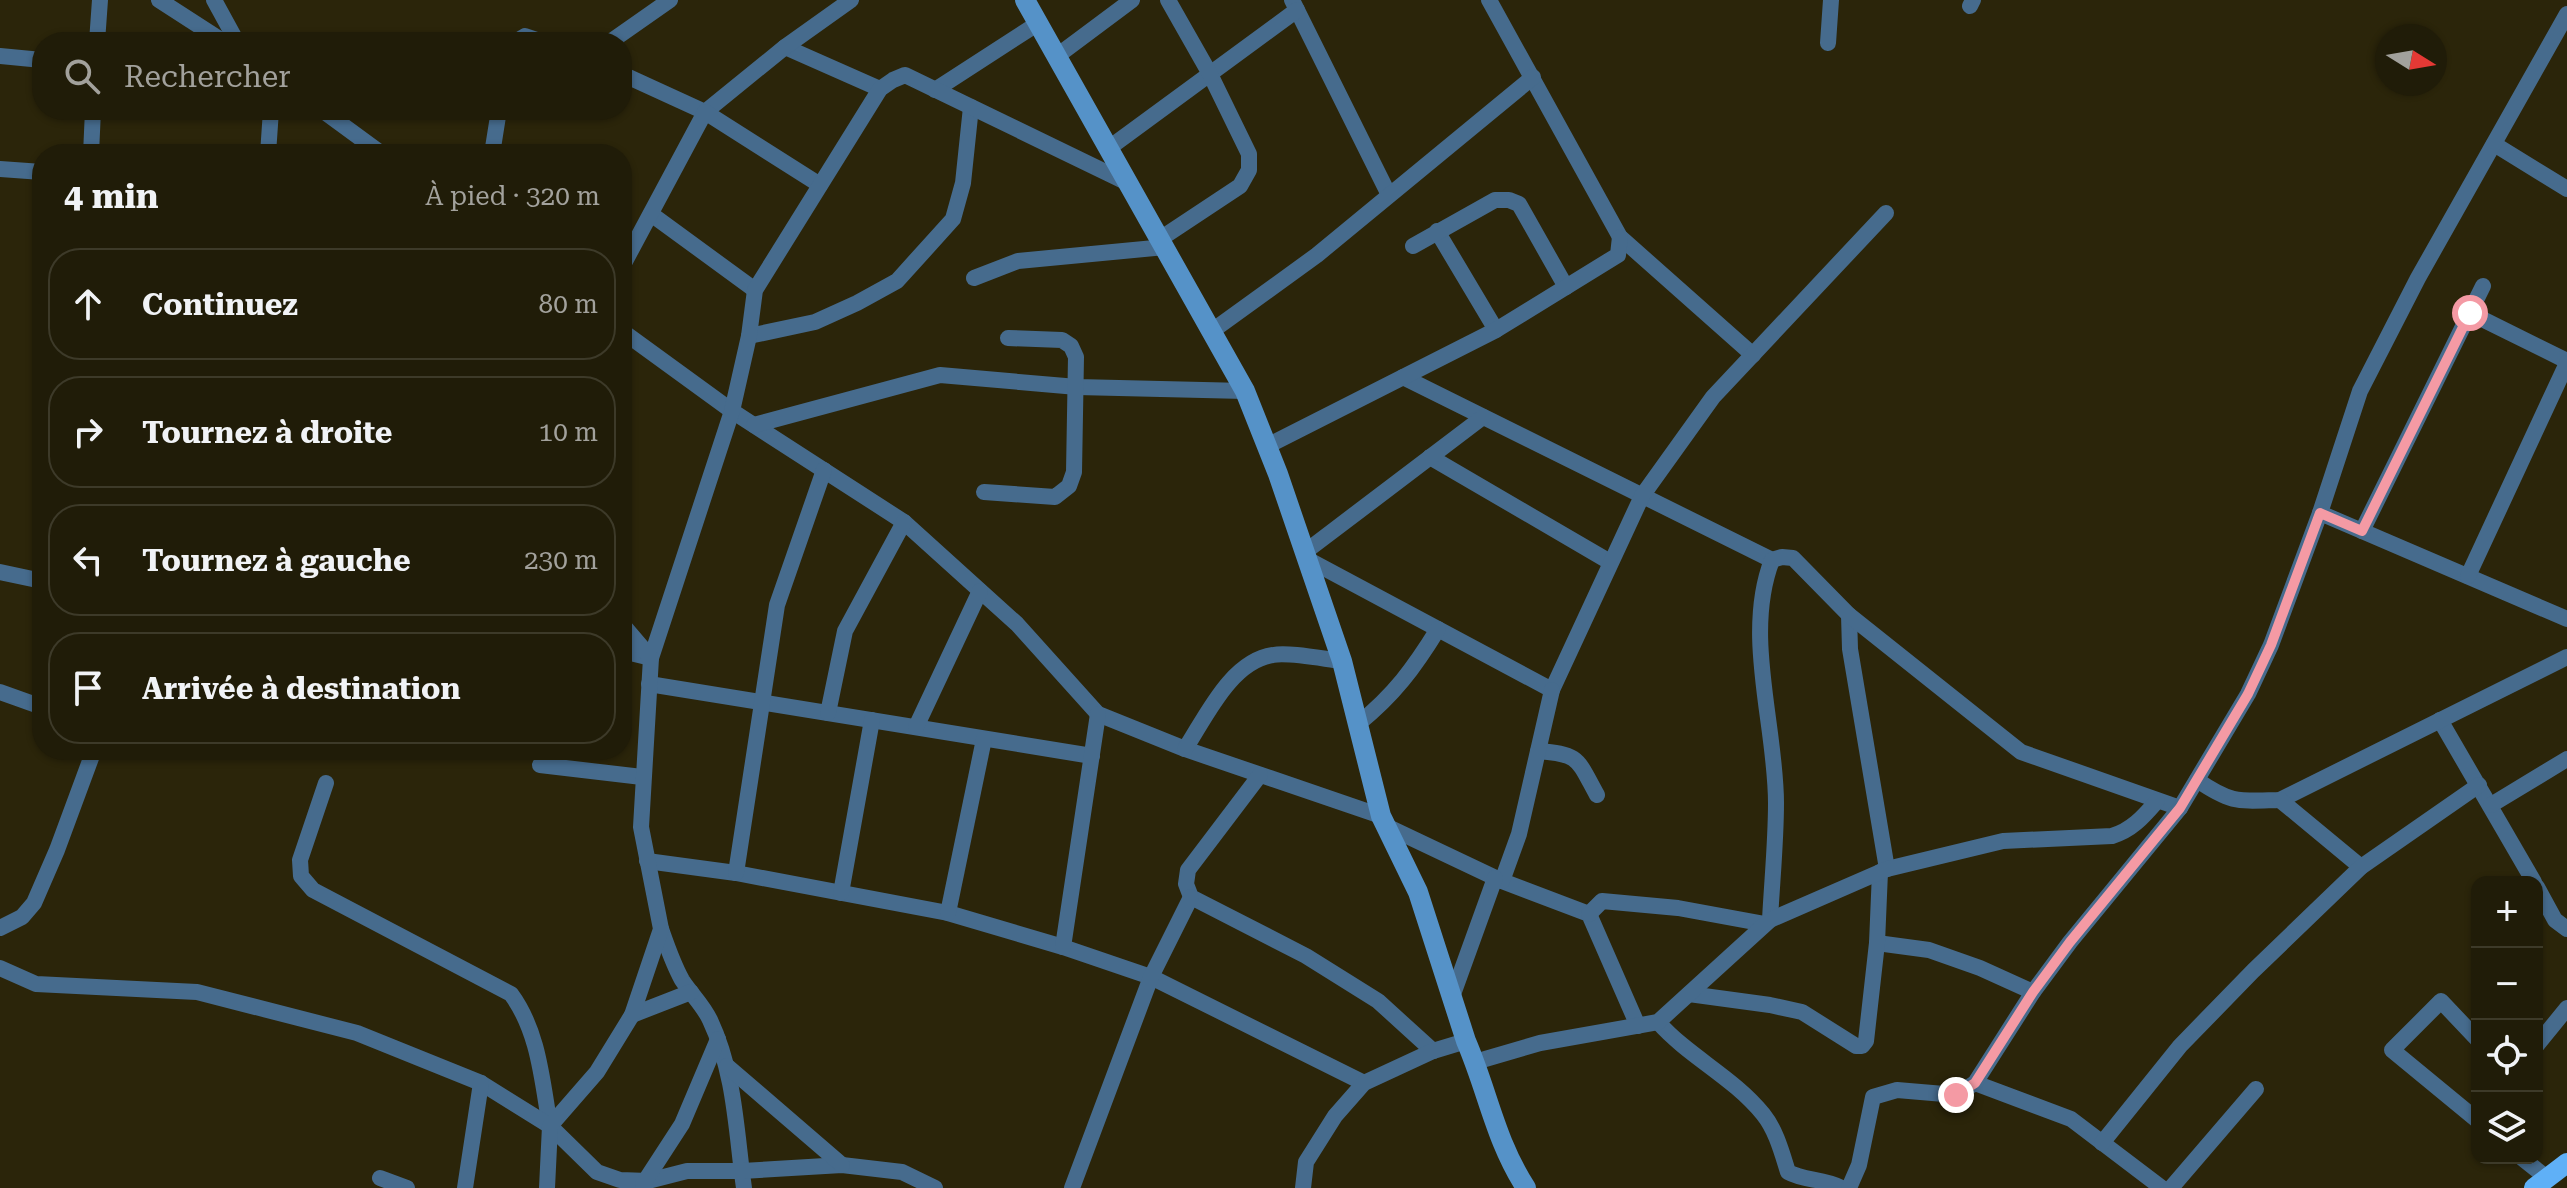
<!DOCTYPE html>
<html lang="fr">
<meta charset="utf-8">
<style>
:root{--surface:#201c08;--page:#282512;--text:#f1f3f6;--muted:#a2a19c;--line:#3d3a29}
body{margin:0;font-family:"Roboto Serif",serif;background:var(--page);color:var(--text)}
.controls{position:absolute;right:24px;bottom:24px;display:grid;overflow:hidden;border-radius:16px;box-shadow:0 2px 6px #0004}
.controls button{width:72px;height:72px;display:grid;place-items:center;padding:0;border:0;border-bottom:2px solid var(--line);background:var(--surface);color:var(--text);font:40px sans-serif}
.compass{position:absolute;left:2375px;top:24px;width:72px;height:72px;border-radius:50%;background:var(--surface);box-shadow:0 2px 6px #0004;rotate:101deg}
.stop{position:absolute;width:24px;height:24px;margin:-18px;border:6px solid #f49aa4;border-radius:50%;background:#fff}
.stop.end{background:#f49aa4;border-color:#fff;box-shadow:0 2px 8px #0008}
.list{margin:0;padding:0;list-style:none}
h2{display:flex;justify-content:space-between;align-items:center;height:104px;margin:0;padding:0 32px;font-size:34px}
h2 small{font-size:26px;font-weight:400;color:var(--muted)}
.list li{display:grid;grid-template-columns:52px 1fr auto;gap:24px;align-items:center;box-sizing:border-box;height:112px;margin:0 16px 16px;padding:0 16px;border:2px solid var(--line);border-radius:32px}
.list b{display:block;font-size:30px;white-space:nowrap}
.list em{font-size:26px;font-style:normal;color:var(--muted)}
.icon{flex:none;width:44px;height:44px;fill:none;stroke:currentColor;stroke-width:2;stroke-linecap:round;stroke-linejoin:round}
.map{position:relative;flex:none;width:2567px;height:1188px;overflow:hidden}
.search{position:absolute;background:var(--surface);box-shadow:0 2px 6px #0004;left:32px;top:32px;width:600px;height:88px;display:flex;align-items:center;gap:20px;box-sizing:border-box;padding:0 28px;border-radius:32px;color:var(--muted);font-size:30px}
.panel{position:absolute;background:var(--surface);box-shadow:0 2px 6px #0004;left:32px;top:144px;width:600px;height:616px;border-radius:32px}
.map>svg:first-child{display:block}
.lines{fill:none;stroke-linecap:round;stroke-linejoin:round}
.street{stroke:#466b8d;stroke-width:16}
.secondary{stroke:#5592c8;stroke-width:20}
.primary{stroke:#5fb0f7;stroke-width:20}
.route{stroke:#f49aa4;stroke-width:10}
</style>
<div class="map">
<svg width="2567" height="1188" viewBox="0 0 2567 1188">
<rect width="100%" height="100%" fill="#2b250a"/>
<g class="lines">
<g class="street">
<polyline points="159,0 224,42"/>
<polyline points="214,0 237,42"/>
<polyline points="1292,0 1389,195"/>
<polyline points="1489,0 1620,237 1753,355"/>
<polyline points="1970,6 1973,0"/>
<polyline points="97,42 100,0"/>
<polyline points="515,42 525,36 543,42"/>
<polyline points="610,42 670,0"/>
<polyline points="1828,43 1831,0"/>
<polyline points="785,47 880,89"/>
<polyline points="0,56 42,60"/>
<polyline points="1057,56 1132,0"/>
<polyline points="622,74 705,112 785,47 851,0"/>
<polyline points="935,90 1037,24"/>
<polyline points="322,110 382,154"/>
<polyline points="2494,144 2567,189"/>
<polyline points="1109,148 1297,10"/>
<polyline points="91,154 93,110"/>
<polyline points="268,154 271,110"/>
<polyline points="492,154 499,110"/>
<polyline points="0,169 42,172"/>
<polyline points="651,214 755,290"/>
<polyline points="1437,231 1496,330"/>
<polyline points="1160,239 1240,186 1249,170 1249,154 1210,74 1168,0"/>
<polyline points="1413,246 1495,200 1509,200 1519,204 1566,287"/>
<polyline points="622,267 705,112 820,185"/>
<polyline points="974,278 1018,261 1165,247"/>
<polyline points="2470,313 2567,361"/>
<polyline points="622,331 732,411 904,522 1017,624 1098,714 1185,749 1381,816"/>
<polyline points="1212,331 1317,255 1533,77"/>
<polyline points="749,336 815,322 857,303 897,281 953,219 963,183 971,107"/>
<polyline points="1403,377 1772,560"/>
<polyline points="754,425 940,375 1077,387 1245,391"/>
<polyline points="1267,446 1496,330 1618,255 1620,237"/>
<polyline points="1430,457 1610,562"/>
<polyline points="984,492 1055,497 1069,486 1074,472 1076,357 1071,346 1062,340 1008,338"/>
<polyline points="2320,513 2567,619"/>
<polyline points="2362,531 2483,286"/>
<polyline points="1305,552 1483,417"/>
<polyline points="1307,559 1552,690 1642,496 1713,397 1886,213"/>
<polyline points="0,572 42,581"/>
<polyline points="2468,576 2567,363"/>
<polyline points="1849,615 1850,649 1887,869"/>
<polyline points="622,651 651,658 732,411 749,336 755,290 880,89 893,80 905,75 1128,183"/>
<polyline points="649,684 1092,756"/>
<polyline points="0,692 42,707"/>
<polyline points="828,713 845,631 904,522"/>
<polyline points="2440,720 2534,882"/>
<path d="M 1358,724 C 1394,695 1414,668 1438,629"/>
<polyline points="916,727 980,591"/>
<path d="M 1185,749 C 1206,717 1231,661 1273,655 C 1289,652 1324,659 1342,661"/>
<path d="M 1538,751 C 1580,754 1577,759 1597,795"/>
<polyline points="540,765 642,777"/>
<polyline points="1260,775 1188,870 1186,884 1191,897 1306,956 1378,1001 1433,1051"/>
<path d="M 2197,780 C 2232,804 2239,801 2280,800 L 2567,657"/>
<path d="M 326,783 L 300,860 L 301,876 L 313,890 L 511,994 C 539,1032 542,1081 550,1126"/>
<polyline points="2280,800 2361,867"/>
<polyline points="2491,805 2567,759"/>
<polyline points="1386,826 1502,881 1589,914 1638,1026"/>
<polyline points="647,861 736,873 948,913 1063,947 1151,977 1364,1083"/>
<polyline points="736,873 777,605 824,470"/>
<polyline points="1502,881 1519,834 1552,690"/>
<polyline points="2537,887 2555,920 2567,929"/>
<polyline points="841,893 872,720"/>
<polyline points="948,913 984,739"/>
<polyline points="1589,914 1602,901 1678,908 1765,924"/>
<path d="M 1770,920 C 1772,881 1776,842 1776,803 C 1776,725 1743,635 1772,560 L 1782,557 L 1793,558 L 1849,615 L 2021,752 L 2180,808"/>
<polyline points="0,928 22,917 34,903 57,850 94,750"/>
<path d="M 661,929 C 667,946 673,964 682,980 C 691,994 703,1005 710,1020 C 735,1073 736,1131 744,1188"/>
<polyline points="1877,943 1929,950 1980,968 2033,992"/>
<polyline points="1063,947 1098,714"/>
<polyline points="0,968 36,984 197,992 357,1033 481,1083 550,1126 597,1172 620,1180 648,1181 687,1171 742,1171 842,1165 902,1172 935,1188"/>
<polyline points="1689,994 1770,1005 1802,1012 1856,1046 1862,1046 1866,1041 1877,943 1880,872"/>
<polyline points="1452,997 1495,878"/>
<polyline points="632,1015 691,992"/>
<path d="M 1658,1022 C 1689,1057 1733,1077 1763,1114 C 1776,1130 1782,1153 1788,1172 C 1804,1181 1823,1178 1842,1188"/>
<polyline points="2477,1039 2441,1001 2392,1050 2477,1120"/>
<polyline points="2537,1045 2567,1008"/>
<path d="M 1475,1062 L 1540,1043 L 1658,1022 L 1770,920 L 1887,869 L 2003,841 L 2112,836 C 2132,830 2143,817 2157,801"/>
<polyline points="727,1066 842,1165"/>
<polyline points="1975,1083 2071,1119 2162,1188"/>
<polyline points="2102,1143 2180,1046 2253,971 2361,867 2479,785"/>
<polyline points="2522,1158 2547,1178"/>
<polyline points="380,1178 407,1188"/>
<polyline points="643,1184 682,1124 718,1039"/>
<polyline points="465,1188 481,1083"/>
<polyline points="547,1188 550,1126 597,1072 632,1015 661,929 641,827 651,658 622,624"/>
<polyline points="1072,1188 1151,977 1191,897"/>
<polyline points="1303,1188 1306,1162 1335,1116 1364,1083 1433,1051 1466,1041"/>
<polyline points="1849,1188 1859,1165 1873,1097 1897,1090 1956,1095 1975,1083 2033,992 2070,942 2180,808 2248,694 2271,645 2320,513 2360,391 2418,278 2567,14"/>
<polyline points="2171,1188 2256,1089"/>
</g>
<path class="secondary" d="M 1025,0 L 1245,391 L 1278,474 L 1342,661 L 1381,816 L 1418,892 L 1466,1041 C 1488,1092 1495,1140 1526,1188"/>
<polyline class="primary" points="2534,1188 2567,1163"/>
</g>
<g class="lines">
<polyline class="route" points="1956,1095 1975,1083 2033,992 2070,942 2180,808 2248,694 2271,645 2320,513 2362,531 2470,313"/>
</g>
</svg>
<div class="controls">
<button>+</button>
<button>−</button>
<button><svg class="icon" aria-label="locate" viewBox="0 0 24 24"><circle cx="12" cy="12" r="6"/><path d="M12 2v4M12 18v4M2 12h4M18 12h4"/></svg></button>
<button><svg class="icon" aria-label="layers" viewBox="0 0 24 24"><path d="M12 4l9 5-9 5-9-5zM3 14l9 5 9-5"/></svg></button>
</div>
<svg class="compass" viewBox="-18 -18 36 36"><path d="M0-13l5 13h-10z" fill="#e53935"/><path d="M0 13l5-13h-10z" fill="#a2a19c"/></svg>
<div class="stop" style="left:2470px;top:313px"></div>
<div class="stop end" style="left:1956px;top:1095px"></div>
<div class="search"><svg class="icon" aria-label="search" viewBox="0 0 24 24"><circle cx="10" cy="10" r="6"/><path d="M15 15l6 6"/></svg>Rechercher</div>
<section class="panel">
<h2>4 min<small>À pied · 320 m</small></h2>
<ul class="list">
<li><svg class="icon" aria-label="ahead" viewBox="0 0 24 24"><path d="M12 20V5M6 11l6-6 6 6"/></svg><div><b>Continuez</b></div><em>80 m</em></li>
<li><svg class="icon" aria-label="right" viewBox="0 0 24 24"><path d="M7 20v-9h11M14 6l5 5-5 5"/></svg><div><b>Tournez à droite</b></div><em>10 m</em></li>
<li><svg class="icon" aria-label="left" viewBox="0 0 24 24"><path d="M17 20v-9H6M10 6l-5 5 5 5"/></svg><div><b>Tournez à gauche</b></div><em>230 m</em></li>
<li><svg class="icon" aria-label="arrive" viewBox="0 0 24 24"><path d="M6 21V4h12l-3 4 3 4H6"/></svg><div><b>Arrivée à destination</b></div></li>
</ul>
</section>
</div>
